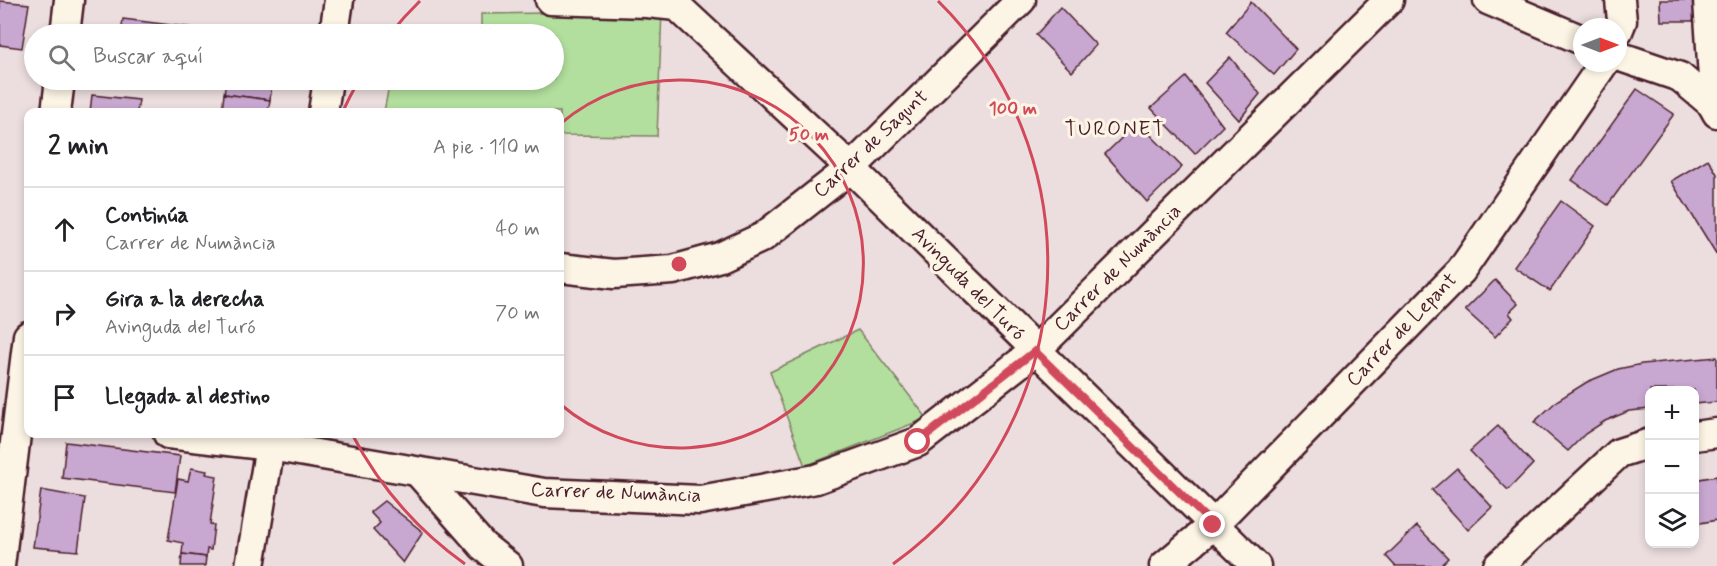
<!DOCTYPE html>
<html lang="es">
<meta charset="utf-8">
<style>
:root{--surface:#fff;--page:#f6f6f6;--text:#202124;--muted:#757577;--line:#e0e0e0}
body{margin:0;font-family:Mynerve,sans-serif;background:var(--page);color:var(--text)}
.controls{position:absolute;right:18px;bottom:18px;display:grid;overflow:hidden;border-radius:12px;box-shadow:0 3px 9px #0003}
.controls button{width:54px;height:54px;display:grid;place-items:center;padding:0;border:0;border-bottom:2px solid var(--line);background:var(--surface);color:var(--text);font:30px sans-serif}
.compass{position:absolute;left:1573px;top:18px;width:54px;height:54px;border-radius:50%;background:var(--surface);box-shadow:0 3px 9px #0003;rotate:90deg}
.stop{position:absolute;width:18px;height:18px;margin:-14px;border:4px solid #d1495b;border-radius:50%;background:#fff}
.stop.end{background:#d1495b;border-color:#fff;box-shadow:0 2px 6px #0008}
.list{margin:0;padding:0;list-style:none}
h2{display:flex;justify-content:space-between;align-items:center;height:78px;margin:0;padding:0 24px;font-size:26px}
h2 small{font-size:20px;font-weight:400;color:var(--muted)}
.list li{display:grid;grid-template-columns:39px 1fr auto;gap:18px;align-items:center;box-sizing:border-box;height:84px;padding:0 24px;border-top:2px solid var(--line)}
.list b{display:block;font-size:22px;white-space:nowrap}
.list p{margin:0;font-size:20px;white-space:nowrap;color:var(--muted)}
.list em{font-size:20px;font-style:normal;color:var(--muted)}
.icon{flex:none;width:33px;height:33px;fill:none;stroke:currentColor;stroke-width:2;stroke-linecap:round;stroke-linejoin:round}
.map{position:relative;flex:none;width:1717px;height:566px;overflow:hidden}
.search{position:absolute;background:var(--surface);box-shadow:0 3px 9px #0003;left:24px;top:24px;width:540px;height:66px;display:flex;align-items:center;gap:15px;box-sizing:border-box;padding:0 21px;border-radius:33px;color:var(--muted);font-size:22px}
.panel{position:absolute;background:var(--surface);box-shadow:0 3px 9px #0003;left:24px;top:108px;width:540px;height:330px;border-radius:12px}
.map>svg:first-child{display:block}
.green{fill:#b3df9e;stroke:#7e7f64;stroke-width:1.5}
.building{fill:#c8a7d1;stroke:#4a1f2b;stroke-width:1.5}
.lines{fill:none;stroke-linecap:round;stroke-linejoin:round}
.street-casing{stroke:#4a1f2b;stroke-width:33}
.street{stroke:#fcf5e5;stroke-width:28}
.route{stroke:#d1495b;stroke-width:8}
.ring{fill:none;stroke:#d1495b;stroke-width:3}
.labels{text-anchor:middle;dominant-baseline:central;stroke-width:6;stroke-linejoin:round;paint-order:stroke}
.street-label{font-size:20px;fill:#4a1f2b;stroke:#fcf5e5}
.neighbourhood-label{font-size:21px;letter-spacing:1.5px;fill:#4a1f2b;stroke:#fcf5e5}
.centre{fill:#d1495b;stroke:#fcf5e5;stroke-width:3}
.ring-label{font-size:18px;text-anchor:middle;font-weight:bold;fill:#d1495b;stroke:#fcf5e5;stroke-width:6;stroke-linejoin:round;paint-order:stroke}
</style>
<div class="map">
<svg width="1717" height="566" viewBox="0 0 1717 566">
<rect width="100%" height="100%" fill="#ecdedf"/>
<filter id="ink" filterUnits="userSpaceOnUse"><feTurbulence type="fractalNoise" baseFrequency=".0167" numOctaves="2"/><feDisplacementMap in="SourceGraphic" scale="12" xChannelSelector="R" yChannelSelector="G"/><feConvolveMatrix kernelMatrix="1 2 1 2 8 2 1 2 1" color-interpolation-filters="sRGB"/></filter>
<g filter="url(#ink)">
<g class="green">
<polygon points="662,11 657,136 560,135 560,112 384,112 390,80 454,80 480,86 480,80 554,80 554,34 481,34 481,14"/>
<polygon points="858,330 927,418 805,466 770,372"/>
</g>
<g class="building">
<polygon points="1660,0 1699,0 1700,21 1661,21"/>
<polygon points="0,1 29,4 22,48 0,45"/>
<polygon points="1251,2 1296,49 1274,75 1226,32"/>
<polygon points="1060,7 1096,45 1072,72 1036,35"/>
<polygon points="123,19 218,31 218,34 121,34"/>
<polygon points="1230,57 1260,94 1239,120 1205,83"/>
<polygon points="1186,77 1223,126 1195,154 1151,108"/>
<polygon points="226,80 272,80 270,100 224,94"/>
<polygon points="1637,89 1674,114 1608,205 1572,180"/>
<polygon points="224,94 270,100 268,112 222,112"/>
<polygon points="92,95 139,100 137,112 90,112"/>
<polygon points="1138,122 1182,167 1147,202 1105,154"/>
<polygon points="1708,159 1717,174 1717,255 1671,181"/>
<polygon points="1561,201 1595,226 1550,291 1514,267"/>
<polygon points="1495,280 1518,304 1509,313 1513,318 1495,337 1465,310"/>
<polygon points="1717,357 1717,402 1694,404 1694,390 1650,390 1650,409 1629,411 1605,421 1585,434 1568,451 1534,422 1558,400 1587,382 1618,369 1642,364"/>
<polygon points="1498,426 1533,464 1508,490 1470,451"/>
<polygon points="66,442 180,456 175,492 62,478"/>
<polygon points="191,468 207,471 206,474 217,476 210,524 214,525 211,550 207,549 206,557 182,554 183,543 168,540 178,479 188,481"/>
<polygon points="1457,468 1492,507 1468,530 1432,490"/>
<polygon points="1717,476 1717,520 1694,524 1694,480"/>
<polygon points="1650,485 1650,527 1645,486"/>
<polygon points="41,490 85,498 78,551 33,547"/>
<polygon points="384,501 423,532 403,563 373,530 380,523 370,512"/>
<polygon points="1417,526 1448,558 1440,566 1395,566 1386,556"/>
<polygon points="182,554 206,557 205,566 181,566"/>
</g>
<g class="lines">
<g class="street-casing">
<g id="street">
<polyline points="550,0 647,3 677,6 851,168 1256,566"/>
<polyline points="1488,0 1582,40"/>
<polyline points="1708,0 1713,78 1712,104"/>
<polyline points="1618,31 1622,21 1620,0"/>
<polyline points="65,34 69,0"/>
<polyline points="334,34 339,0"/>
<polyline points="1618,56 1680,77 1712,104 1717,113"/>
<polyline points="56,112 60,80"/>
<polyline points="323,112 328,80"/>
<polyline points="560,268 614,274 673,270 720,257 763,237 851,168 1021,0"/>
<polyline points="168,434 270,446 544,493 700,500 816,479 918,442 1035,351 1389,0"/>
<polyline points="1694,436 1717,433"/>
<polyline points="418,472 483,546 508,566"/>
<polyline points="0,566 28,336"/>
<polyline points="250,566 272,434"/>
<polyline points="1164,566 1213,525 1461,271 1604,63"/>
<polyline points="1498,566 1619,453 1650,443"/>
</g>
</g>
<use href="#street" class="street"/>
</g>
</g>
<g class="lines" filter="url(#ink)">
<polyline class="route" points="918,442 1035,351 1213,525"/>
</g>
<g class="ring">
<path d="M560 124A184 184 0 1 1 560 404"/>
<path d="M465 564A369 369 0 0 1 352 434M343 111A369 369 0 0 1 358 82M390 34A369 369 0 0 1 420 1M938 1A369 369 0 0 1 893 564"/>
</g>
<g class="labels">
<g class="street-label">
<text transform="translate(871 144) rotate(-43)">Carrer de Sagunt</text>
<text transform="translate(1118 268) rotate(-45)">Carrer de Numància</text>
<text transform="translate(968 284) rotate(45)">Avinguda del Turó</text>
<text transform="translate(1402 330) rotate(-46)">Carrer de Lepant</text>
<text transform="translate(616 493) rotate(2)">Carrer de Numància</text>
</g>
<g class="neighbourhood-label">
<text x="1115" y="129">TURONET</text>
</g>
</g>
<circle cx="679" cy="264" r="9" class="centre"/>
<g class="ring-label">
<text x="1013" y="114">100 m</text>
<text x="809" y="140">50 m</text>
</g>
</svg>
<div class="controls">
<button>+</button>
<button>−</button>
<button><svg class="icon" aria-label="layers" viewBox="0 0 24 24"><path d="M12 4l9 5-9 5-9-5zM3 14l9 5 9-5"/></svg></button>
</div>
<svg class="compass" viewBox="-18 -18 36 36"><path d="M0-13l5 13h-10z" fill="#e53935"/><path d="M0 13l5-13h-10z" fill="#757577"/></svg>
<div class="stop" style="left:918px;top:442px"></div>
<div class="stop end" style="left:1213px;top:525px"></div>
<div class="search"><svg class="icon" aria-label="search" viewBox="0 0 24 24"><circle cx="10" cy="10" r="6"/><path d="M15 15l6 6"/></svg>Buscar aquí</div>
<section class="panel">
<h2>2 min<small>A pie · 110 m</small></h2>
<ul class="list">
<li><svg class="icon" aria-label="ahead" viewBox="0 0 24 24"><path d="M12 20V5M6 11l6-6 6 6"/></svg><div><b>Continúa</b><p>Carrer de Numància</p></div><em>40 m</em></li>
<li><svg class="icon" aria-label="right" viewBox="0 0 24 24"><path d="M7 20v-9h11M14 6l5 5-5 5"/></svg><div><b>Gira a la derecha</b><p>Avinguda del Turó</p></div><em>70 m</em></li>
<li><svg class="icon" aria-label="arrive" viewBox="0 0 24 24"><path d="M6 21V4h12l-3 4 3 4H6"/></svg><div><b>Llegada al destino</b></div></li>
</ul>
</section>
</div>
